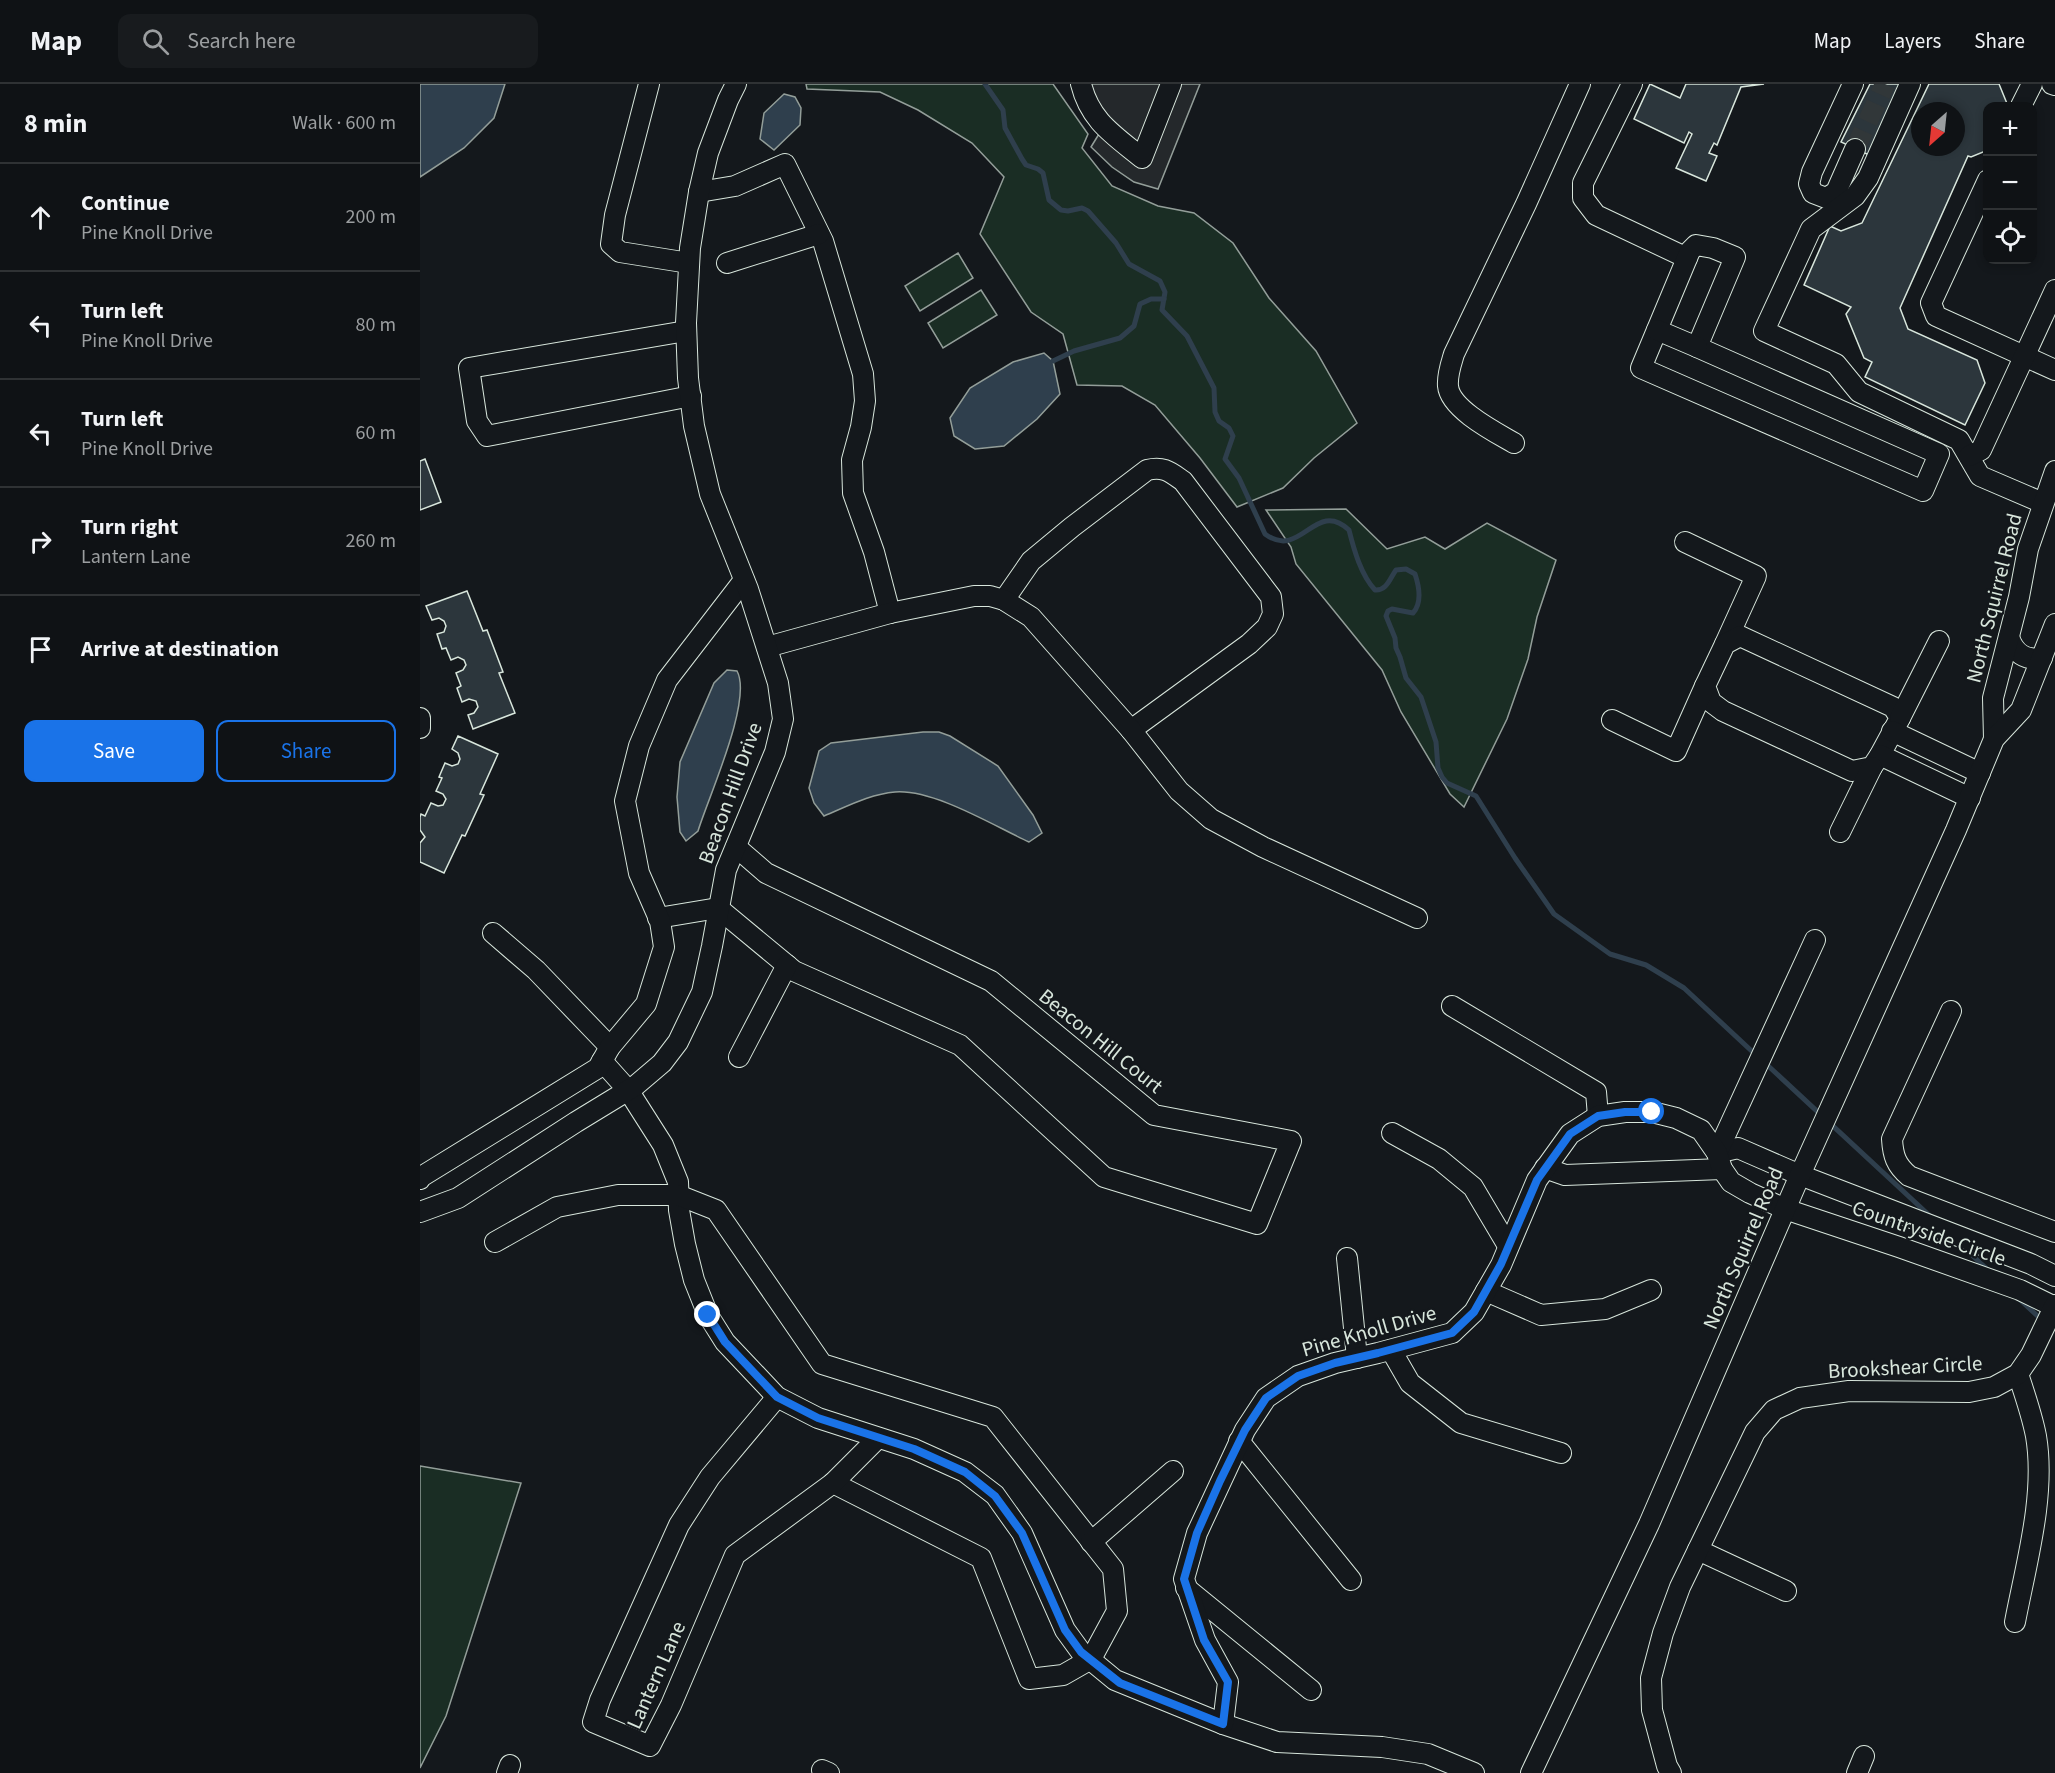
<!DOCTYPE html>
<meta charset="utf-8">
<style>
:root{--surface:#0f1215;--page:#181b1e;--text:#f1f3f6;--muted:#9b9ea0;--line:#2f3234;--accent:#1a73e8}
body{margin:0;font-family:"Source Sans 3",sans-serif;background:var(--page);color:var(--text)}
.controls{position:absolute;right:18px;top:18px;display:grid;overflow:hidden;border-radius:12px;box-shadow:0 3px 9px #0003}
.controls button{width:54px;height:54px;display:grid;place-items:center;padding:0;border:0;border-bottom:2px solid var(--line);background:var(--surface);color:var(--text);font:30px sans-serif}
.compass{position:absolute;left:1491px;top:18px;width:54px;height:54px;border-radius:50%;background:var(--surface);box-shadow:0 3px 9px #0003;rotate:207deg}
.stop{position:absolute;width:18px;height:18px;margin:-14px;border:4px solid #1a73e8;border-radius:50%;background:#fff}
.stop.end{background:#1a73e8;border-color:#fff;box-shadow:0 2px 6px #0008}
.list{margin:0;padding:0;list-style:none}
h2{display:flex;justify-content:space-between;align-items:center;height:78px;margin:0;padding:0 24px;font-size:26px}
h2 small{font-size:20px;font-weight:400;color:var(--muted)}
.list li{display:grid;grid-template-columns:39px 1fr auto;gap:18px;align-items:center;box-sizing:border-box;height:108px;padding:0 24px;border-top:2px solid var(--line)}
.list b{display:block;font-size:22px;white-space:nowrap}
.list p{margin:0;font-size:20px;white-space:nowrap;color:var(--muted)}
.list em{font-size:20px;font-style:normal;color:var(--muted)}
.actions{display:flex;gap:12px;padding:18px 24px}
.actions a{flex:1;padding:14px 0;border:2px solid var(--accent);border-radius:12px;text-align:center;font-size:21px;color:var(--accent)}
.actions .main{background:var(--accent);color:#fff}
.icon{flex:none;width:33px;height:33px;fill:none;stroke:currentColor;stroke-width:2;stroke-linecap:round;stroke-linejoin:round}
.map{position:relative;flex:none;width:1635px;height:1689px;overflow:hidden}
header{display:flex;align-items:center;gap:36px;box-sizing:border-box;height:84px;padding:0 30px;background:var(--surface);border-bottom:2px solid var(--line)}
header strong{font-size:28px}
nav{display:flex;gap:33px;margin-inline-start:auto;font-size:21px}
.search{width:420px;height:54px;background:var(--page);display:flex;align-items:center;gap:15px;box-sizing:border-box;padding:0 21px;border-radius:12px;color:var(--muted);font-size:22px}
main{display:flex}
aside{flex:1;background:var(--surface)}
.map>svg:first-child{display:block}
.green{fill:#1a2d24;stroke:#939e99;stroke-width:1.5}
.parking{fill:#24282b;stroke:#939e99;stroke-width:1.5}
.water{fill:#2f3f4d;stroke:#939e99;stroke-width:1.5}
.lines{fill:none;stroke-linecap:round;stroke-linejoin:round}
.stream{stroke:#2f3f4d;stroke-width:5}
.building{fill:#2c363c;stroke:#d8e6dc;stroke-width:1.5;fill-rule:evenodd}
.minor-tunnel{stroke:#313739;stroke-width:20;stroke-dasharray:20 10;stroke-linecap:butt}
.minor-casing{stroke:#d8e6dc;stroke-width:22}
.minor{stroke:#14181c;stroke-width:20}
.route{stroke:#1a73e8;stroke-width:8}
.labels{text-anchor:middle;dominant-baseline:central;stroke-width:4.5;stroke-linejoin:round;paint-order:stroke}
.street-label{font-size:21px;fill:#d8e6dc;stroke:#14181c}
</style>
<header>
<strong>Map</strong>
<div class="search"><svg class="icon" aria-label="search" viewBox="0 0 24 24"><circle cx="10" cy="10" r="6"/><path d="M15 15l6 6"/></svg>Search here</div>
<nav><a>Map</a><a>Layers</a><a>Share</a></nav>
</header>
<main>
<aside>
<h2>8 min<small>Walk · 600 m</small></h2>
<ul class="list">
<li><svg class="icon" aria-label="ahead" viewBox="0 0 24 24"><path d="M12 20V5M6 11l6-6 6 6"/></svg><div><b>Continue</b><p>Pine Knoll Drive</p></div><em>200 m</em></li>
<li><svg class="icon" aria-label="left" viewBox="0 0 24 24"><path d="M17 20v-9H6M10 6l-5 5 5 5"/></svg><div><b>Turn left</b><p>Pine Knoll Drive</p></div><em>80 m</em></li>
<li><svg class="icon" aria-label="left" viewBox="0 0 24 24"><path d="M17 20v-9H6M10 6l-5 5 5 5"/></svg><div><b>Turn left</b><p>Pine Knoll Drive</p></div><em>60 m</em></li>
<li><svg class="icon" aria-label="right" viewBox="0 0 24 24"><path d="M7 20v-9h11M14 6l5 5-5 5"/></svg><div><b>Turn right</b><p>Lantern Lane</p></div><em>260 m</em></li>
<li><svg class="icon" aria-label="arrive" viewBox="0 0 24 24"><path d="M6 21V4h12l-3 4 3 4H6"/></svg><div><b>Arrive at destination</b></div></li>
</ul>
<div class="actions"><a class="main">Save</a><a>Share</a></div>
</aside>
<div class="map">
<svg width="1635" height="1689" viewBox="0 0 1635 1689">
<rect width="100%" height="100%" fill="#14181c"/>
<g class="green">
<polygon points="386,0 633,0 668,50 662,64 692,102 738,122 774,129 813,159 849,214 896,267 937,339 894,374 863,404 817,423 780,374 735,321 702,302 657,301 643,250 611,228 560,150 584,93 552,59 498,26 460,8 387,5"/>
<polygon points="538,169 553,194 500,227 485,202"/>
<polygon points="561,206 577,231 523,264 508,239"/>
<polygon points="926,425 967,465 1005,453 1025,465 1067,439 1136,476 1117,533 1108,575 1087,635 1044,723 1030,710 981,628 962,586 876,480 871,463 846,426"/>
<polygon points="0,1382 101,1399 26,1632 0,1684"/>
</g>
<polygon class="parking" points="652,0 780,0 738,105 714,98 692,83 671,63 679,50 665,33 653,6"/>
<g class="water">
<polygon points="0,0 85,0 74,34 44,64 0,93"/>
<polygon points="364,10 375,13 381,24 380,41 354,66 340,55 344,29"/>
<polygon points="624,269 633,277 640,310 617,335 584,362 555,365 534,352 530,334 550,304 593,278"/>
<path d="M 307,586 L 317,587 C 333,616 288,714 278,747 L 266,757 L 260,748 L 257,713 L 260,678 L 294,599 Z"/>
<path d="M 503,648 L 519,648 L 530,652 L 578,682 L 613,731 L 622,749 L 609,758 C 574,742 514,705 475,708 C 450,710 426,723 404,732 L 394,719 L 389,704 L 399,667 L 411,659 Z"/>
</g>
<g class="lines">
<g class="stream">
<path d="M 565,0 L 583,26 L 585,44 L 602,75 L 606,81 L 618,85 L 623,89 L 629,116 L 641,126 L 648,127 L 662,124 L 668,127 L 696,159 L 709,180 L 740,197 L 745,208 L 742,226 L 767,252 L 794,304 L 795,328 L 799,337 L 809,344 L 813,352 L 805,375 L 819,394 L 845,450 C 881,477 895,414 929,446 C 934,466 941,491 955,506 C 967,507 970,494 976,486 L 986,485 L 995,490 C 999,502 1002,519 993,529 L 972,525 L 968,527 L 966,532 L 975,554 L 976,564 L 980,573 L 986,594 L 1001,613 L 1016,658 L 1018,684 L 1022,693 L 1027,699 L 1056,712 L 1095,774 L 1134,830 L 1190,870 L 1226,881 L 1264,904 L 1337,972"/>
<polyline points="633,277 654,267 700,254 714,242 720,220 731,215 744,215"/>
<polyline points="1344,978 1511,1133"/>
<polyline points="1542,1162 1568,1186"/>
<polyline points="1597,1213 1623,1237"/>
</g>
</g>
<g class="building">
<polygon points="1230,0 1260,14 1266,0 1344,0 1321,3 1297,61 1294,59 1289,69 1297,72 1286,97 1256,84 1272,50 1269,48 1264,59 1214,35"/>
<polygon points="1450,0 1481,0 1449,71 1421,58"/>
<path d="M 1509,0 L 1579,0 L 1588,22 L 1568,22 L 1568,66 L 1551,73 L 1548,72 L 1480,224 L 1488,245 L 1557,276 L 1565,299 L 1545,341 L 1445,293 L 1452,278 L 1444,274 L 1426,230 L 1431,223 L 1384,201 L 1410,142 L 1421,147 L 1442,139 ZM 1500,27 L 1536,27 L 1536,63 L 1500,63 Z"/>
<polygon points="5,375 21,418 0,426 0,377"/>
<polygon points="47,507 63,547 67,546 83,588 79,589 95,629 53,645 48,631 54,629 58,623 56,617 49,615 42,618 37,604 41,602 36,589 43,586 46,581 44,576 38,573 31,576 26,564 22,565 17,550 24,548 26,542 24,537 19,534 12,536 6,522"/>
<polygon points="38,652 78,670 60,710 64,711 45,752 42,751 24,789 0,778 0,759 5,753 0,746 0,733 1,730 5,732 11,719 18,722 23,721 26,715 23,710 16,707 22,694 19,693 25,679 32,682 38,680 40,675 38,669 32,665"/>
</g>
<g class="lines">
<polyline class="minor-tunnel" points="1435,65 1465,0"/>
<g class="minor-casing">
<g id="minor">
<polyline points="229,0 195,131 191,160 200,168 269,179"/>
<path d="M 661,0 C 670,37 694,51 722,74 L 751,0"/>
<polyline points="1212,0 1163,99 1163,114 1176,131 1267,174"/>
<polyline points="1433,0 1392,88 1389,100 1393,109 1406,114 1416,108 1435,65"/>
<polyline points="1490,0 1448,94 1435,112 1391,145 1344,247 1416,280 1439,308 1539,356 1560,392 1623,419"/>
<polyline points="1632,0 1635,1"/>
<polyline points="1601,22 1612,0"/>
<polyline points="1568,96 1511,219 1516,232 1635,286"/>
<polyline points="279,108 315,102 365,80 403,157 443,290 445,317 441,343 432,376 433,409 454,468 470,529"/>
<polygon points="1276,161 1293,164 1315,173 1277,263 1519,370 1503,407 1221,284 1270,167"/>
<polyline points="307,179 399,150"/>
<polyline points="1237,246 1277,263"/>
<polyline points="266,247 49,284 57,337 67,352 271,312"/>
<path d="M 1094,359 C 1075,348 1030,325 1028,302 C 1027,291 1031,280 1034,270 L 1106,120 L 1160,0"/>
<polyline points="1549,372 1561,366 1635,206"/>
<polyline points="1265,458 1336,492 1305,560"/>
<path d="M 584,516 L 611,477 L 652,443 L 727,386 C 744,382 750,388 763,397 L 851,513 L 853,530 L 847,543 L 829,560 L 711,646"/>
<polygon points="1320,552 1473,623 1480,634 1460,671 1452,683 1432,687 1303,627 1291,618 1285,602 1305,560"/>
<path d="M 1589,553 C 1594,569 1605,577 1622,574"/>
<polyline points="347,563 470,529 554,512 570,512 584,516 611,533 711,646 759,707 791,735 843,763 997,834"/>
<polyline points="0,634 0,644"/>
<polyline points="1480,634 1519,557"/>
<polyline points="1192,636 1256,667 1285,602"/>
<polyline points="1472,647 1560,689"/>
<polyline points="1574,655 1573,614 1599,513 1608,465 1635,387"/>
<polyline points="1460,671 1550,714"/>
<polyline points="1420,748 1452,683"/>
<polyline points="238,834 298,824 374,887 540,961 684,1093 837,1140 871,1057 734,1031 571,897 346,789 316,763"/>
<polyline points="73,849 116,886 190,963"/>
<polyline points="1032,922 1176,1008 1178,1032"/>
<path d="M 1531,927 L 1472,1055 C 1473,1072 1476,1081 1489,1092 L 1635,1148"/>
<polyline points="319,973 367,881"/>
<polyline points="182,977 208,1006 243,1061 258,1098 259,1126 265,1160 274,1196 288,1231 305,1258 357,1313 398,1334 494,1365 545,1388 575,1411 602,1449 645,1546 661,1568 695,1596 803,1640 857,1658 962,1663 1008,1670 1054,1689"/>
<polyline points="972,1049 1019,1075 1053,1103 1088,1162"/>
<polyline points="1297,1069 1318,1064 1380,1091 1611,1180 1635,1192"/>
<polyline points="1297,1069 1395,856"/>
<polyline points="1125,1084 1145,1091 1302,1085"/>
<polyline points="0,1095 1,1093 178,984 190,963 226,920 244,863 240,837 219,789 205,717 219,662 247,596 324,496"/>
<polyline points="0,1128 38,1114 156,1038 215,1002 242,979 258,958 282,908 292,862 306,786 355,668 363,635 358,599 328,505 290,410 274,342 268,294 266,239 270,164 279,108 288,69 308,16 316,0"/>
<polyline points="75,1158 137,1123 198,1111 258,1111 296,1126 402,1280 573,1333 693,1485 697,1527 671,1575 643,1591 609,1595 561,1474 413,1399"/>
<polyline points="927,1174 937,1274"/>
<polyline points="1066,1207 1121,1231 1185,1225 1231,1206"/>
<polyline points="971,1266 990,1299 1041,1339 1141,1369"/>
<polyline points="357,1313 290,1393 259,1441 180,1616 173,1638 230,1662 251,1621 315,1471 413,1399 458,1354"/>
<polyline points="819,1357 931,1496"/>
<polyline points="671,1458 753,1387"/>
<polyline points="1278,1466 1366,1507"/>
<polyline points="766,1504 891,1606"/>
<path d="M 1595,1538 C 1606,1480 1626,1411 1616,1352 C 1612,1331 1605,1311 1598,1290"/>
<polyline points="803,1640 808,1598 785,1556 764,1495 777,1449 825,1346 846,1314 878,1292 915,1279 958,1269 1032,1249 1054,1228 1081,1181 1117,1096 1150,1050 1178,1032 1205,1028 1232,1028 1256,1034 1281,1046 1297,1069 1302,1085 1311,1098 1330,1109 1365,1125 1479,1163 1600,1206 1635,1223"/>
<polyline points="402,1686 409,1689"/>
<polyline points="87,1689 90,1681"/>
<polyline points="1111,1689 1229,1440 1380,1091 1536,746 1574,655 1601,626 1635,540"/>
<polyline points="1251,1689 1247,1682 1232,1626 1231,1594 1243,1549 1260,1503 1335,1348 1354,1326 1380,1314 1429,1307 1549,1308 1574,1303 1598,1290 1611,1271 1635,1221"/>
<polyline points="1437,1689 1444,1672"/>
</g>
</g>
<use href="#minor" class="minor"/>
</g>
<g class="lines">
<polyline class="route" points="288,1231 305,1258 357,1313 398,1334 494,1365 545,1388 575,1412 602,1449 645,1546 661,1568 700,1599 803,1640 808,1598 784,1556 764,1495 777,1449 800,1397 825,1346 846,1314 878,1292 915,1279 958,1269 1032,1249 1054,1228 1081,1180 1117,1096 1150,1050 1178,1032 1205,1028 1232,1028"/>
</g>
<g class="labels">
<g class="street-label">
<text transform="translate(1574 514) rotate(-76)">North Squirrel Road</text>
<text transform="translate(310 709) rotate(-70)">Beacon Hill Drive</text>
<text transform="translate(681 957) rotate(39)">Beacon Hill Court</text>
<text transform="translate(1509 1149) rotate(19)">Countryside Circle</text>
<text transform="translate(1323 1164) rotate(-67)">North Squirrel Road</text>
<text transform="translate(949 1247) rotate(-16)">Pine Knoll Drive</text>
<text transform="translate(1485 1283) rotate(-3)">Brookshear Circle</text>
<text transform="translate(236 1591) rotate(-66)">Lantern Lane</text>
</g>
</g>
</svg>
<div class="controls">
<button>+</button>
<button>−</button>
<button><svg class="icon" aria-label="locate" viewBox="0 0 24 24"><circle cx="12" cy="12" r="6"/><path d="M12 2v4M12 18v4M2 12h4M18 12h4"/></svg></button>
</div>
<svg class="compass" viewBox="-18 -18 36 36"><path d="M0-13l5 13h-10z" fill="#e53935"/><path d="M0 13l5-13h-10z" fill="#9b9ea0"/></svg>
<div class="stop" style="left:1232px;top:1028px"></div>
<div class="stop end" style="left:288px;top:1231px"></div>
</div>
</main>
